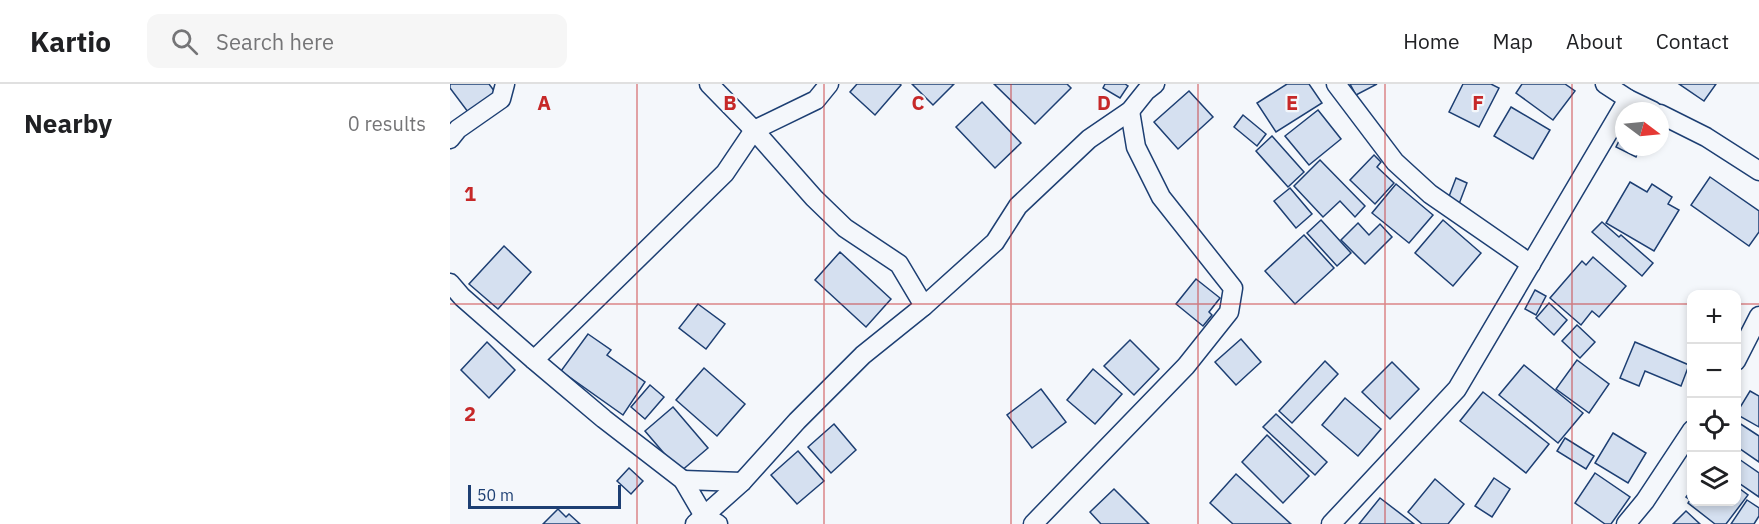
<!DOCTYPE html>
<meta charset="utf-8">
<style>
:root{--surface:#fff;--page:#f6f6f6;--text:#202124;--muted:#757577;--line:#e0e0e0}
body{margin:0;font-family:"IBM Plex Sans",sans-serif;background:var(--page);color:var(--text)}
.controls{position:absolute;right:18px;bottom:18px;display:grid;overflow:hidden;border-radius:12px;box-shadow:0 3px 9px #0003}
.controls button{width:54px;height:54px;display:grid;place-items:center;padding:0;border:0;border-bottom:2px solid var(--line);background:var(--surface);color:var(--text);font:30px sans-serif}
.compass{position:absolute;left:1165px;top:18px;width:54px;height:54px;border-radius:50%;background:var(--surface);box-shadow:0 3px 9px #0003;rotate:106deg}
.scale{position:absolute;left:18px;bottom:15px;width:153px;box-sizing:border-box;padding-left:6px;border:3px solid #1d3f73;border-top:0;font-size:16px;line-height:21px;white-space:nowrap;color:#1d3f73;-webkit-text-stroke:4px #f4f7fb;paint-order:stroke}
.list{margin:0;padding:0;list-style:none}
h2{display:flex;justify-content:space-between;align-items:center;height:78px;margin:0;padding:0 24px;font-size:26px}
h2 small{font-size:20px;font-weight:400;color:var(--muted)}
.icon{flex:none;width:33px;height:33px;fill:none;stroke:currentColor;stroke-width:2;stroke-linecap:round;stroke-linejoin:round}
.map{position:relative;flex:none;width:1309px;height:440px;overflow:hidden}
header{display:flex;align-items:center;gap:36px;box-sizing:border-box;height:84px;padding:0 30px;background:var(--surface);border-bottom:2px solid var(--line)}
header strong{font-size:28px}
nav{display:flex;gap:33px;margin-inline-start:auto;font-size:21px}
.search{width:420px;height:54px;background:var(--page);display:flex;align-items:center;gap:15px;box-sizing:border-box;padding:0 21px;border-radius:12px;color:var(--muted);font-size:22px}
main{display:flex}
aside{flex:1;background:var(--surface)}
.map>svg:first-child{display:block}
.building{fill:#d5e0f0;stroke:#1d3f73;stroke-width:1.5}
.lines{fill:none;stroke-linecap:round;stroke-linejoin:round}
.street-casing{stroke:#1d3f73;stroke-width:21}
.street{stroke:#f4f7fb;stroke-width:18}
.grid{fill:none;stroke:#c62828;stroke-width:1.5;stroke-opacity:0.55}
.grid-label{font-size:20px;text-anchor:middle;font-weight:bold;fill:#c62828;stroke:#f4f7fb;stroke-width:4.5;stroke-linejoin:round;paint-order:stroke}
</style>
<header>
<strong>Kartio</strong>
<div class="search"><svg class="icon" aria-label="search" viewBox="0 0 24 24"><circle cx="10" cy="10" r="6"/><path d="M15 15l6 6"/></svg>Search here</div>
<nav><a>Home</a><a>Map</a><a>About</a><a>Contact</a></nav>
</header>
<main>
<aside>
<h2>Nearby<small>0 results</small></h2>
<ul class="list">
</ul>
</aside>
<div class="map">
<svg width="1309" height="440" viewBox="0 0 1309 440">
<rect width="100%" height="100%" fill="#f4f7fb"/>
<g class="building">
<polygon points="0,0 39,0 48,12 21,32 0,4"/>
<polygon points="407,0 450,0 451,1 425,31 400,8"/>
<polygon points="462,0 504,0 483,21"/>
<polygon points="544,0 617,0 621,4 585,40"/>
<polygon points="655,0 675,0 678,2 670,14 653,4"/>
<polygon points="837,0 859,0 872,19 826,48 807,19"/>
<polygon points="900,0 927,0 906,11"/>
<polygon points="1013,0 1041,0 1049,4 1029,43 999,28"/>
<polygon points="1072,0 1115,0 1125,7 1103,36 1066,9"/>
<polygon points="1229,0 1266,0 1254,17"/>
<polygon points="739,7 763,33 728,65 704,38"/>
<polygon points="532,18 571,59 545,84 506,43"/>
<polygon points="1061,23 1100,46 1083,75 1044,52"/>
<polygon points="868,26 891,55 859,81 835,52"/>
<polygon points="793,31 816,50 807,62 784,43"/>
<polygon points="1174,47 1174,63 1190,63 1186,73 1166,63"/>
<polygon points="822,52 854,88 838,103 806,67"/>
<polygon points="924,71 931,78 927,83 944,99 925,120 900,96"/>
<polygon points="870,76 915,122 905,133 890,117 873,133 844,102"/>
<polygon points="1260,93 1309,127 1309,148 1299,162 1241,121"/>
<polygon points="1006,94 1017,99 1009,120 998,115"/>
<polygon points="1180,98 1197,108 1202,100 1222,113 1218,120 1229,126 1204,167 1156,139"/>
<polygon points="946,100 983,131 959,159 922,129"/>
<polygon points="840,104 862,130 846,144 824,117"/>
<polygon points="871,136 901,169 887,182 857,149"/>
<polygon points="993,136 1031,169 1003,202 965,169"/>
<polygon points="1152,138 1169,153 1171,151 1203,179 1192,192 1142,148"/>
<polygon points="908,139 919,151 930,140 942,153 915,180 891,156"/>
<polygon points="854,151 884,184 845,220 815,187"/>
<polygon points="54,162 81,188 48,225 19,200"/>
<polygon points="390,168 441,215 416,243 365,196"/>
<polygon points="1143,173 1176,202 1149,233 1142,227 1131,241 1100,214 1132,177 1136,181"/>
<polygon points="746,195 770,214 759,228 762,231 753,242 726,220"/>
<polygon points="1085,206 1096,212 1086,231 1075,225"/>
<polygon points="1099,219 1117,236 1104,251 1086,234"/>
<polygon points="248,220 275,240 256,265 229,244"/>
<polygon points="1127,241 1145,258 1130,274 1112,257"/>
<polygon points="138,250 161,266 157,271 195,298 173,331 111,287"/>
<polygon points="791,255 811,278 786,301 765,278"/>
<polygon points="680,256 709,285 684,311 654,282"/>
<polygon points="37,258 65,286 39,314 11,286"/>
<polygon points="1185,258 1239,281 1231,302 1195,287 1189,302 1170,294"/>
<polygon points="1127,276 1159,300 1139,329 1106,305"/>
<polygon points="875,277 888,290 842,339 829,327"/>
<polygon points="942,278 969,305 940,335 912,308"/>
<polygon points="1074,281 1133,329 1108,359 1049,311"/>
<polygon points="254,284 295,320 267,352 226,316"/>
<polygon points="643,285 672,310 645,340 617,316"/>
<polygon points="200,301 214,313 195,335 181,323"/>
<polygon points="591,305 616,338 582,364 557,331"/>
<polygon points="1300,307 1309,312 1309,343 1286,330"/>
<polygon points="1033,308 1099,360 1076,389 1010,337"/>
<polygon points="895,314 931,345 908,372 872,341"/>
<polygon points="223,323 258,364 230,388 195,347"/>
<polygon points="826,330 877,378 865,391 813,343"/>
<polygon points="1286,337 1309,352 1309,378 1286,362"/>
<polygon points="384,340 406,366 381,389 358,363"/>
<polygon points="1163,349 1196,369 1178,399 1145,379"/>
<polygon points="817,351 859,392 833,419 792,378"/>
<polygon points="1115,354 1144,372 1136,385 1107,367"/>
<polygon points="348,367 374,397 347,420 321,391"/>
<polygon points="1286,373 1309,389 1309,413 1286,397"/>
<polygon points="179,384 193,397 181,410 167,397"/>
<polygon points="1145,389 1180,413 1161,440 1155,440 1125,419"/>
<polygon points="786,390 841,440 783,440 760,419"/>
<polygon points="1044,394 1060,405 1042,433 1025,422"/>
<polygon points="985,395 1014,420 998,440 972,440 958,428"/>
<polygon points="1286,402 1298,411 1276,440 1265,440 1238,419 1240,416 1236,413 1242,405 1242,418 1286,418"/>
<polygon points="664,405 699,440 651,440 640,428"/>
<polygon points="930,414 964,440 909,440"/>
<polygon points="1297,416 1309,424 1309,432 1304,440 1281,440"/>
<polygon points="108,425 116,433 119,430 130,440 93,440"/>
<polygon points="1236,427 1250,440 1223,440"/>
</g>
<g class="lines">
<g class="street-casing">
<g id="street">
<polyline points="259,0 304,46 364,114 395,144 449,180 474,222"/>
<polyline points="886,0 945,78 980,110 1081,180"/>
<polyline points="1155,0 1178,15 1203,27"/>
<polyline points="1210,30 1256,53 1309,87"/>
<polyline points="0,55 8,45 51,15 55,0"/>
<polyline points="0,199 12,213 84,276 154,335 233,396 254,432 268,440"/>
<polyline points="84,276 275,89 304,46 366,16 379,0"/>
<polyline points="1286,277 1309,232"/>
<polyline points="233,396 292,398"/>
<polyline points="245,440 292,398 347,337 413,271 474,222 545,158 568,122 639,55 680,27 696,7 705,0"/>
<polyline points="583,440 736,282 779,228 783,204 711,113 686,63 680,27"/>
<polyline points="881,440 1007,305 1178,15"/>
<polyline points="1176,440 1195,417 1242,346"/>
</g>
</g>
<use href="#street" class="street"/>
</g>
<path class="grid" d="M 187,0 L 187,440M 374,0 L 374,440M 561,0 L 561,440M 748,0 L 748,440M 935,0 L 935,440M 1122,0 L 1122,440M 0,220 L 1242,220M 1286,220 L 1309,220"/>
<g class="grid-label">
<text x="94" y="26">A</text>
<text x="280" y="26">B</text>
<text x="468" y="26">C</text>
<text x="654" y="26">D</text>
<text x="842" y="26">E</text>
<text x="1028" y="26">F</text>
<text x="20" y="117">1</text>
<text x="20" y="337">2</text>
</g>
</svg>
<div class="controls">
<button>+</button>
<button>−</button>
<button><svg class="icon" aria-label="locate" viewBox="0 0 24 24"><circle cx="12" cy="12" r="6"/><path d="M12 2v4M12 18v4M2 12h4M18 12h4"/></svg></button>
<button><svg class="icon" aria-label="layers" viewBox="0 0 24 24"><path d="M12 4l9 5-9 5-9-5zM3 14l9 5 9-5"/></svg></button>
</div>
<svg class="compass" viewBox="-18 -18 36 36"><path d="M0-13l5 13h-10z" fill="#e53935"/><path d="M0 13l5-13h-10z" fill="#757577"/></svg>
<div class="scale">50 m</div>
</div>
</main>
